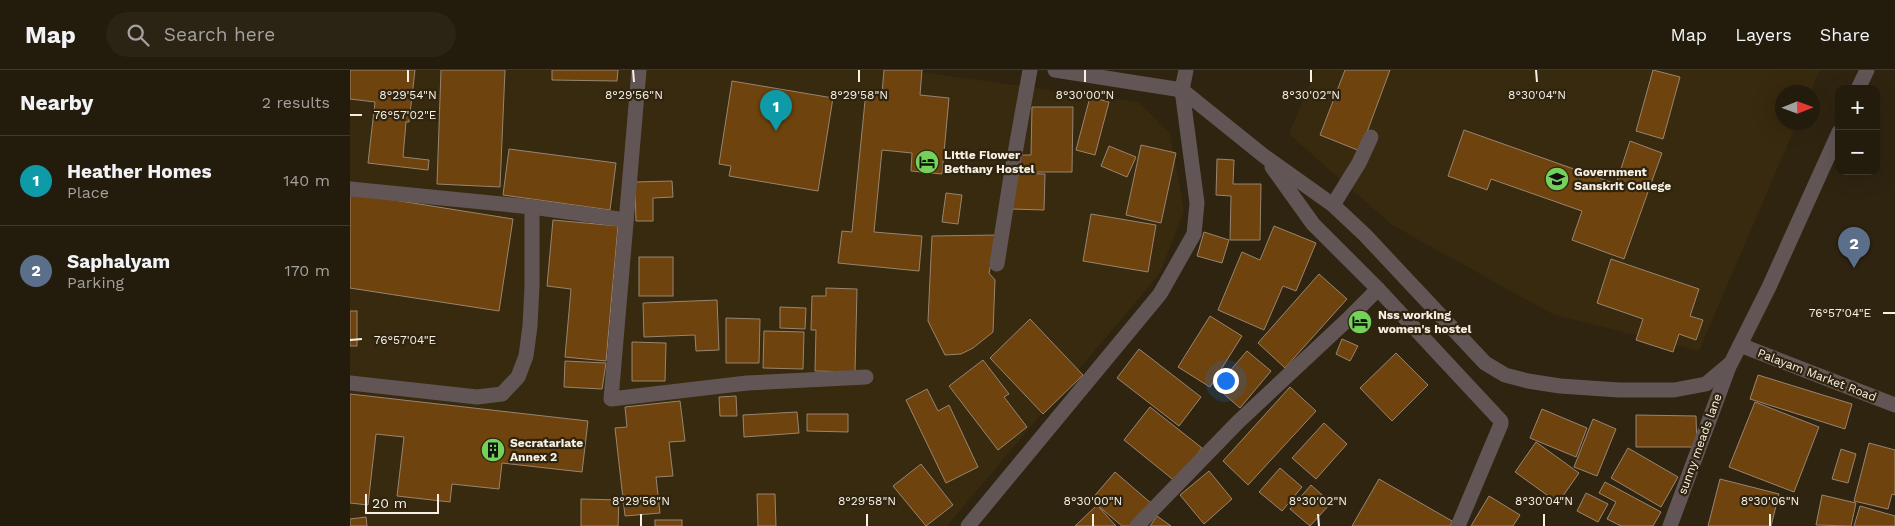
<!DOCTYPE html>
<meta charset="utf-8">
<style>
:root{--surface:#231b0c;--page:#2b2415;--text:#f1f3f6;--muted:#a3a19d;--line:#40392d;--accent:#74d25b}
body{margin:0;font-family:"Work Sans",sans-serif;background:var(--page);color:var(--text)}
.controls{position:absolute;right:15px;top:15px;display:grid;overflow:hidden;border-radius:10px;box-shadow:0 5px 20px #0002}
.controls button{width:45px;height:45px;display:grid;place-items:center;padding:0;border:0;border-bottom:1px solid var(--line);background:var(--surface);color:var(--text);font:25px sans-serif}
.compass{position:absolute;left:1425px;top:15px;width:45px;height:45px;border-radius:50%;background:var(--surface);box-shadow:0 5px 20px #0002;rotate:89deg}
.scale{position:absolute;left:15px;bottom:12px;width:74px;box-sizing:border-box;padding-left:5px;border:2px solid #f7f0e3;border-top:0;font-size:14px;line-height:18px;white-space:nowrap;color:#f7f0e3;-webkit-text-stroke:4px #2f2410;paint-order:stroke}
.you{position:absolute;left:875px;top:310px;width:18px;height:18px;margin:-12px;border:4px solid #fff;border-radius:50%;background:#1a73e8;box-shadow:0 0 0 8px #1a73e833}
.badge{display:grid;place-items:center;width:32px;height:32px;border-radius:50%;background:var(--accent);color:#fff;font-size:16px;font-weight:700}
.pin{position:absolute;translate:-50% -41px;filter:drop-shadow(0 1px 2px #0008)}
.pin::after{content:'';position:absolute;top:26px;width:18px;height:15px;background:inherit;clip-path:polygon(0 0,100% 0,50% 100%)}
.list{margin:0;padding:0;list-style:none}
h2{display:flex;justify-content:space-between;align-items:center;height:65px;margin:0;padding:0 20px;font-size:21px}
h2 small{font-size:16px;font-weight:400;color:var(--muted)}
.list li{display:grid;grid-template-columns:32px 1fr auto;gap:15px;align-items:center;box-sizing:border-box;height:90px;padding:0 20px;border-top:1px solid var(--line)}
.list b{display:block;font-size:19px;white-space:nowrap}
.list p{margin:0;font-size:16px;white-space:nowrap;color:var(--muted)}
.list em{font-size:16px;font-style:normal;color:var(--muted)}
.icon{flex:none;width:28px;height:28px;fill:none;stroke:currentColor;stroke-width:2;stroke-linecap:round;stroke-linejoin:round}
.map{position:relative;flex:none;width:1545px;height:456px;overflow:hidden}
header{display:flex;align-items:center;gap:30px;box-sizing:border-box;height:70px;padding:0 25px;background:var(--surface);border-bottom:1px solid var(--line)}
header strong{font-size:24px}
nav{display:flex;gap:28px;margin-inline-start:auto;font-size:18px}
.search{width:350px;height:45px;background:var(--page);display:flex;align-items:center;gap:12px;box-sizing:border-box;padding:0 18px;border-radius:28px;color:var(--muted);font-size:19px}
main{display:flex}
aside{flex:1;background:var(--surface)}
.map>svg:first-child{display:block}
.built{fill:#382a0e}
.building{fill:#6e430d;stroke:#998471}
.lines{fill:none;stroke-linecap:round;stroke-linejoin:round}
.minor{stroke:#625555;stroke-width:15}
.ticks{fill:none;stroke:#f7f0e3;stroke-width:2}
.labels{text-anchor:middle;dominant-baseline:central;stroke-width:4.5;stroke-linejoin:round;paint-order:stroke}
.poi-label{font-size:12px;font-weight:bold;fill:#f7f0e3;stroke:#2f2410;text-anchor:start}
.street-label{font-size:12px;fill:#f7f0e3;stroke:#2f2410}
.ticks-label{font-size:12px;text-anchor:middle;fill:#f7f0e3;stroke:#2f2410;stroke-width:4.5;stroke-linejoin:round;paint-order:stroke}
</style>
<header>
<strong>Map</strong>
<div class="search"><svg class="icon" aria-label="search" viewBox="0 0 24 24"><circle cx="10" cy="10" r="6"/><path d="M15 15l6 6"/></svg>Search here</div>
<nav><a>Map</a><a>Layers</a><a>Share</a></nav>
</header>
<main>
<aside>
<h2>Nearby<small>2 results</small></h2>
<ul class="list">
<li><span class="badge" style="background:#0f9aa8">1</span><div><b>Heather Homes</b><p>Place</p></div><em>140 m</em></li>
<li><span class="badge" style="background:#5c6f8a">2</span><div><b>Saphalyam</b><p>Parking</p></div><em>170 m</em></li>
</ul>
</aside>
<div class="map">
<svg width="1545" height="456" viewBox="0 0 1545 456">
<rect width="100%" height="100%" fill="#2f2410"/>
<g class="built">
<polygon points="0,0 555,0 788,32 820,63 834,141 810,203 597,456 0,456"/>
<polygon points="965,0 1470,0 1460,22 1432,22 1432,52 1447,53 1349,281 1202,244 1042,155 939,64"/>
</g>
<g class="building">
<polygon points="0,0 65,0 59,52 56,52 53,87 79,90 78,100 18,93 25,32 0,29"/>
<polygon points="91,0 155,0 150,117 87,114"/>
<polygon points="202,0 268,0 267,11 202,10"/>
<polygon points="534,0 572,0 570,25 599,28 592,104 561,101 562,83 532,80 524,162 572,166 569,201 488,193 492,161 502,162 516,21 532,23"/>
<polygon points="995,0 1040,0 1010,81 970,65"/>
<polygon points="1303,0 1330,7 1313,69 1286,61"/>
<polygon points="382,11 483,28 468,121 379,106 381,96 369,94"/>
<polygon points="740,27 759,32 745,85 726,80"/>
<polygon points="682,37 723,37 722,102 666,102 669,85 681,85"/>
<polygon points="1114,60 1266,114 1280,71 1312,83 1274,189 1222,170 1232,141 1141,109 1137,120 1098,106"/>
<polygon points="791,75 826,83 811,153 776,145"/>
<polygon points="759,76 786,87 777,107 751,96"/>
<polygon points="159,79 266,93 260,140 153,125"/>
<polygon points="867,89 884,90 883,114 911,114 910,170 880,170 881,126 866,125"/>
<polygon points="662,103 695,104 694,140 661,139"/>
<polygon points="322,111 323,127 303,128 303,151 286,151 285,112"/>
<polygon points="0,123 163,149 149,241 0,218"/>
<polygon points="596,123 612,125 608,154 592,152"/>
<polygon points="741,144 806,155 798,202 733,191"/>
<polygon points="203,150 268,156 256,291 215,287 221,219 197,216"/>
<polygon points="924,156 966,173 946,221 933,216 914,260 868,240 892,182 910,190"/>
<polygon points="854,162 879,170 872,193 847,186"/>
<polygon points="648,165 639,203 645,210 643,262 623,278 611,284 595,285 578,251 582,166"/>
<rect x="289" y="187" width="34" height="39"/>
<polygon points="1261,189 1349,219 1340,246 1353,250 1346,270 1329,264 1323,282 1286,270 1293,249 1247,233"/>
<polygon points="969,204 997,229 935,298 908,273"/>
<polygon points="476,218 507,219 505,302 465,301 466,260 461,260 462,226 476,226"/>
<polygon points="367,230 369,280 346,281 345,265 294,267 293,233"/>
<polygon points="430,237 456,238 455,259 430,258"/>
<rect x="0" y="241" width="7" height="35"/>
<polygon points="860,246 892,266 860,317 828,297"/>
<polygon points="376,248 410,249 409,293 376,293"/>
<polygon points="680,249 733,305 693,344 640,288"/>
<polygon points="414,261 454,262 453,299 413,298"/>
<polygon points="992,269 1008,276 1000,291 986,284"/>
<polygon points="282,272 316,273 315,311 282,311"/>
<polygon points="789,279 851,327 829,356 767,308"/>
<polygon points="897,281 921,301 890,338 866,317"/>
<polygon points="1046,283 1078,315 1042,351 1010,318"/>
<polygon points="633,290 659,324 654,327 677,357 648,380 599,316"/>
<polygon points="215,291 256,293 252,319 214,317"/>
<polygon points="1408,305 1502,334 1495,359 1400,329"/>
<polygon points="940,317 966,341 898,415 873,391"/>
<polygon points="577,319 588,341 599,335 628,397 596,413 556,330"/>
<polygon points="0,324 238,351 232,402 152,393 149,419 102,414 100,432 47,426 54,367 26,364 18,435 0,433"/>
<polygon points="386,326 387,346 370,346 369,327"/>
<polygon points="330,331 335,371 319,372 323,406 306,407 310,443 275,446 265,358 277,357 275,337"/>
<polygon points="1405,332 1469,357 1444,422 1379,397"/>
<polygon points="800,337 852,378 826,412 774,370"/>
<polygon points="1192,339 1237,358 1226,387 1180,368"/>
<polygon points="447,342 449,363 394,367 393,345"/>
<polygon points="457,344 498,344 498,362 457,361"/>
<polygon points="1286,345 1346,346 1347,377 1286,377"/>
<polygon points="1243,349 1266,359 1247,406 1224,397"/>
<polygon points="974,353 997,374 966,409 942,388"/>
<polygon points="1186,372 1229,403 1208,433 1165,402"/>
<polygon points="1519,373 1545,380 1545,425 1542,424 1538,439 1504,431"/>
<polygon points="1278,378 1328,407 1311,437 1261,408"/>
<polygon points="1491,379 1506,384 1498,413 1482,409"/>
<polygon points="571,394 603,435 576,456 543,416"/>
<polygon points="930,398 952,417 932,441 909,422"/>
<polygon points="859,401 882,429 854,454 830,425"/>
<polygon points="765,402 802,434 784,456 772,456 741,430"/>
<polygon points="1029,409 1102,451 1100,456 1002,456"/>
<polygon points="1370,409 1429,424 1421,456 1358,456"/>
<polygon points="1255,412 1311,442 1303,456 1271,456 1257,449 1266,432 1249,423"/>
<polygon points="961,415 981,433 960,456 940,439"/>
<polygon points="1236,423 1258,434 1248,452 1227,441"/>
<polygon points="407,424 425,424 426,456 408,456"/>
<polygon points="1472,425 1506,433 1501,456 1466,455"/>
<polygon points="1139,426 1170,445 1163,456 1121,456"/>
<polygon points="231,429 269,430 268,456 231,456"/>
<polygon points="747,435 766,456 725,456"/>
<polygon points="1510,436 1545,446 1545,456 1504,456"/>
<polygon points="807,446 821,456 800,456"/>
<polygon points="16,447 17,456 0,456 0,449"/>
<rect x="305" y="450" width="27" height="6"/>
</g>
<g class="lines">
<g class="minor">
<polyline points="289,0 261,329 397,313 516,307"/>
<polyline points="705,0 832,20"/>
<polyline points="1508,19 1517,0"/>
<polyline points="832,20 914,86 983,135 1015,165 1135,293 1155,305 1178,311 1210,316 1269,320 1324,320 1356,314 1381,293 1419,217 1489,62"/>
<polyline points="922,97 963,154 1028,219 1151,351 1151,354 1108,456"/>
<polyline points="0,119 182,137 276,150"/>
<polyline points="983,135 1009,93 1021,67"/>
<polyline points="647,194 662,100 680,0"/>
<polyline points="1390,275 1545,335"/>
<polyline points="0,313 127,327 152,324 168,307 176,286 180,256 182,216 182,137"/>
<polyline points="618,456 810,224 844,164 847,133 832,20 836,0"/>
<polyline points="787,456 888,352 996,251 1028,219"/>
<polyline points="1320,456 1380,294"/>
</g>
</g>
<path class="ticks" d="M 58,0 L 58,12M 283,0 L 284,12M 509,0 L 509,12M 735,0 L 735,12M 961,0 L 961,12M 1186,0 L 1187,12M 0,45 L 12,45M 1533,243 L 1545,243M 0,270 L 12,269M 291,444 L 291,456M 517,444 L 517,456M 743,444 L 743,456M 968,444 L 969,456M 1194,444 L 1194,456M 1420,444 L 1420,456"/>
<defs>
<g id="hotel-disc" transform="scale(1.25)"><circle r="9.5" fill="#74d25b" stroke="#2f2410"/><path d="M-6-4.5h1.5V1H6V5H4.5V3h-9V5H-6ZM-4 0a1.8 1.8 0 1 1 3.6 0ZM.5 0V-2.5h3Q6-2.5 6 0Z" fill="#111"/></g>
<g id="university-disc" transform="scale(1.25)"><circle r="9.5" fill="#74d25b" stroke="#2f2410"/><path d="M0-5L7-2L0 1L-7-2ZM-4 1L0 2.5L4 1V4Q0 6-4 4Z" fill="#111"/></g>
<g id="building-disc" transform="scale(1.25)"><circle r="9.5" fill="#74d25b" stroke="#2f2410"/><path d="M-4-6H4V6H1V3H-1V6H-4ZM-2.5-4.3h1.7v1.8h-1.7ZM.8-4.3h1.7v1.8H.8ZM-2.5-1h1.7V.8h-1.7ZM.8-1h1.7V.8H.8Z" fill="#111"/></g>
</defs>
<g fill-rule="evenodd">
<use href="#hotel-disc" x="577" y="92"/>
<use href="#university-disc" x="1207" y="109"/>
<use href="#hotel-disc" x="1010" y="252"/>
<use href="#building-disc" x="143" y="380"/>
</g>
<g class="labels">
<g class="poi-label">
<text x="594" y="85">Little Flower<tspan x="594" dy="14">Bethany Hostel</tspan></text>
<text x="1224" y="102">Government<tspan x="1224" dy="14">Sanskrit College</tspan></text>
<text x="1028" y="245">Nss working<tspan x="1028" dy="14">women's hostel</tspan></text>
<text x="160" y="373">Secratariate<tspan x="160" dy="14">Annex 2</tspan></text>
</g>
<g class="street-label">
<text transform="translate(1467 305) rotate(21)">Palayam Market Road</text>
<text transform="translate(1350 374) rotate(-70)">sunny meads lane</text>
</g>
</g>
<g class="ticks-label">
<text x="58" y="29">8°29'54"N</text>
<text x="284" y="29">8°29'56"N</text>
<text x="509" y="29">8°29'58"N</text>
<text x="735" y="29">8°30'00"N</text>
<text x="961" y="29">8°30'02"N</text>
<text x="1187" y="29">8°30'04"N</text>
<text x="55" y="49">76°57'02"E</text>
<text x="1490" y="247">76°57'04"E</text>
<text x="55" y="274">76°57'04"E</text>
<text x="291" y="435">8°29'56"N</text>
<text x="517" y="435">8°29'58"N</text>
<text x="743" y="435">8°30'00"N</text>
<text x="968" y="435">8°30'02"N</text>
<text x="1194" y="435">8°30'04"N</text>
<text x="1420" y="435">8°30'06"N</text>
</g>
</svg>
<div class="controls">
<button>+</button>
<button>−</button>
</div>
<svg class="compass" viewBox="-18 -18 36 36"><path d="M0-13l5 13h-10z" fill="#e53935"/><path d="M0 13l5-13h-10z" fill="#a3a19d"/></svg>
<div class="scale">20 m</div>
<div class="you"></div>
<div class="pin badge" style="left:426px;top:61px;background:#0f9aa8">1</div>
<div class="pin badge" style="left:1504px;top:198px;background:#5c6f8a">2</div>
</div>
</main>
